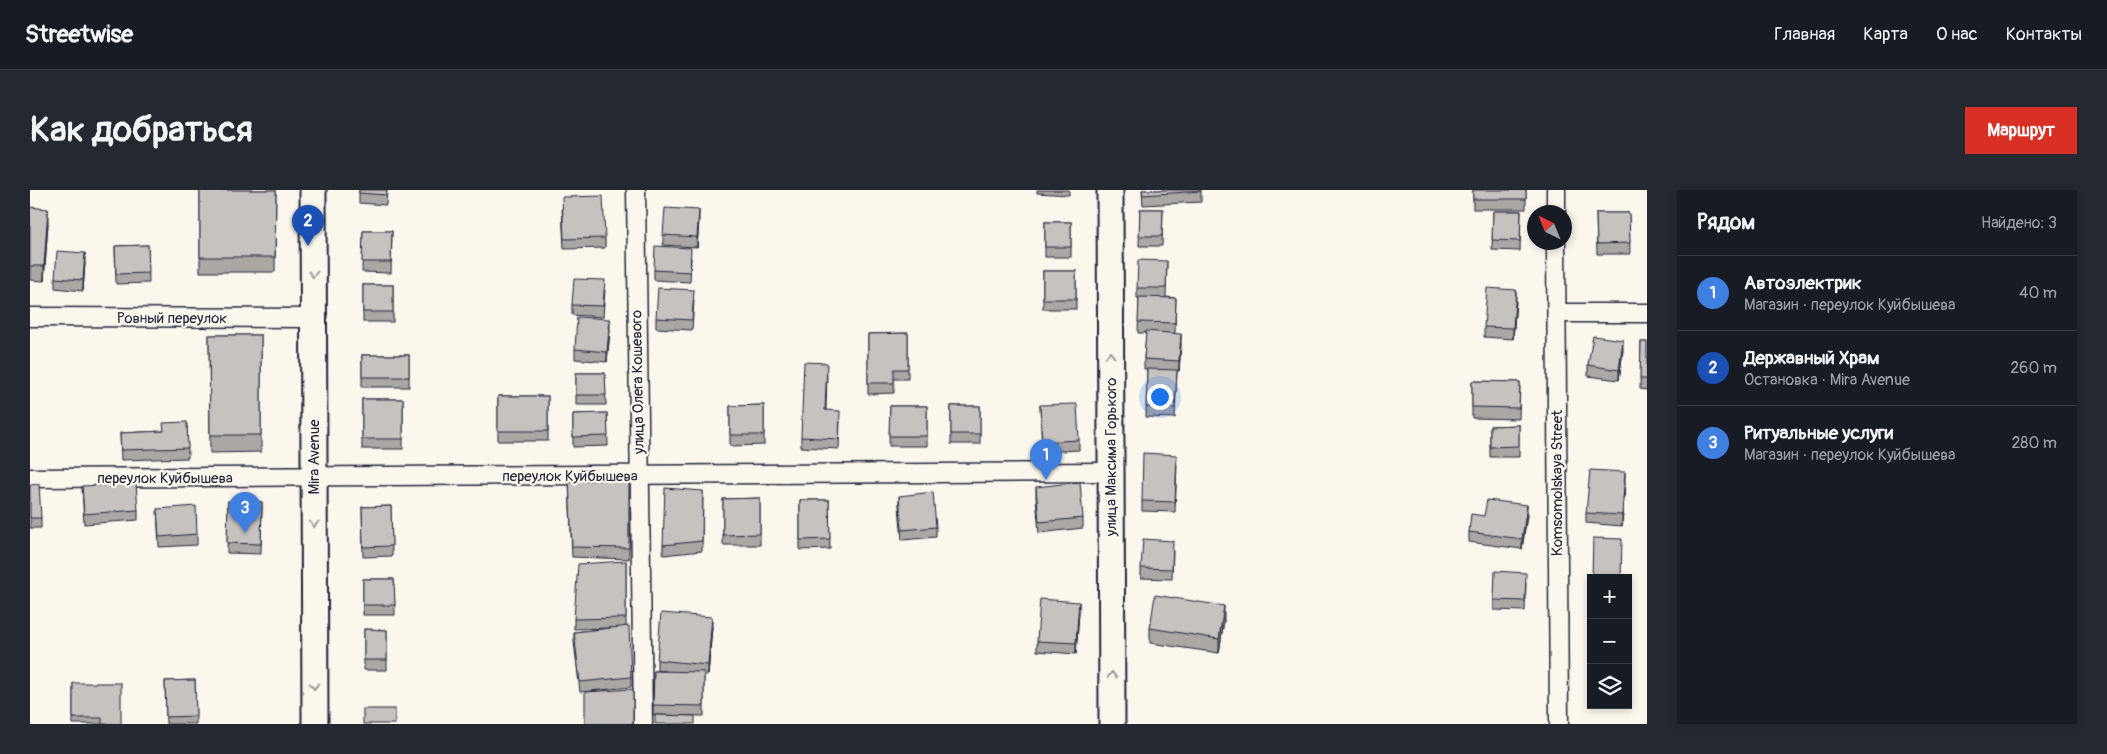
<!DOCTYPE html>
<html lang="ru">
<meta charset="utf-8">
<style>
:root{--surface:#171b24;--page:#242831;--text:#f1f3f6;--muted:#9ea1a6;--line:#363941;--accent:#d93025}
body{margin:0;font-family:Pangolin,sans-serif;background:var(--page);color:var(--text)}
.controls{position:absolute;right:15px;bottom:15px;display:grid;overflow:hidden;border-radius:0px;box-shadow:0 2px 8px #0003}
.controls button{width:45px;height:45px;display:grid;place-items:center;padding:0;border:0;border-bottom:1px solid var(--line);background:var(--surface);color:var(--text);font:25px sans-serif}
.compass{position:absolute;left:1497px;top:15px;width:45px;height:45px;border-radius:50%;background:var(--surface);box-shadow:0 2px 8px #0003;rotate:317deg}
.you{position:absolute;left:1129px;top:206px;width:18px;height:18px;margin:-12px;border:4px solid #fff;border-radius:50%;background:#1a73e8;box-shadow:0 0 0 8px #1a73e833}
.badge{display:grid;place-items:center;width:32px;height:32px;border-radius:50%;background:var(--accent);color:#fff;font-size:16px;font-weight:700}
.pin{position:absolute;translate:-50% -41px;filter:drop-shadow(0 1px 2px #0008)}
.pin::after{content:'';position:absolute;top:26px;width:18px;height:15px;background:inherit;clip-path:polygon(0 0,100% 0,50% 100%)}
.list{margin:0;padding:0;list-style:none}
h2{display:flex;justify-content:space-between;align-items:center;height:65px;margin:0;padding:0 20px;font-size:21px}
h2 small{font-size:16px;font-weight:400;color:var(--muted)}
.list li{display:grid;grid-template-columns:32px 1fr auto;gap:15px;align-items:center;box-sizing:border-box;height:75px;padding:0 20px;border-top:1px solid var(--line)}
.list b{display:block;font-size:19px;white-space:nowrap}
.list p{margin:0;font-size:16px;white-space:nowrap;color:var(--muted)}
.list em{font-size:16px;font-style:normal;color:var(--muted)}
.icon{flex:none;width:28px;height:28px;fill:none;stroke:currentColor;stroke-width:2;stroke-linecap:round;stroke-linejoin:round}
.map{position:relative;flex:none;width:1617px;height:534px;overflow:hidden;border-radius:0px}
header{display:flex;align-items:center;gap:30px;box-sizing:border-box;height:70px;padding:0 25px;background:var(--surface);border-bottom:1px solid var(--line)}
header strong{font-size:24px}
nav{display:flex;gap:28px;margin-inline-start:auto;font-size:18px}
.intro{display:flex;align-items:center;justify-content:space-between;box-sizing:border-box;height:120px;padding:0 30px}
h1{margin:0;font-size:35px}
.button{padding:12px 22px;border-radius:0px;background:var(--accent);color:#fff;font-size:18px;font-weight:700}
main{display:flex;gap:30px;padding:0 30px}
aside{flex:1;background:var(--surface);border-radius:0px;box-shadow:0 2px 8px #0003}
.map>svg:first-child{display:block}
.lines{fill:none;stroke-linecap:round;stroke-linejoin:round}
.minor-casing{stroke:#22223b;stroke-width:21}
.secondary-casing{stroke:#22223b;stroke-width:29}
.minor{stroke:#fbf7ec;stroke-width:18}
.secondary{stroke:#fbf7ec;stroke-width:25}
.wall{fill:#aaa7a5;stroke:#22223b}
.shaded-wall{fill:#8b8886;stroke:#22223b}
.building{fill:#c6c2c0;stroke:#22223b}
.oneway{stroke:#99979c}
.labels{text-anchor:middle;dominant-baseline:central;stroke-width:4.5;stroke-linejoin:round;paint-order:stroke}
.street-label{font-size:15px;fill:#22223b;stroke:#fbf7ec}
</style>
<header>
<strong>Streetwise</strong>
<nav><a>Главная</a><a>Карта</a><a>О нас</a><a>Контакты</a></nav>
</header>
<div class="intro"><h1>Как добраться</h1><a class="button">Маршрут</a></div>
<main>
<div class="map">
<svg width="1617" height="534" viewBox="0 0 1617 534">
<rect width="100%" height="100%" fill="#fbf7ec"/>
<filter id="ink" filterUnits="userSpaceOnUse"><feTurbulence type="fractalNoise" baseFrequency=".02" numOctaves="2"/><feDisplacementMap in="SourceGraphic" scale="10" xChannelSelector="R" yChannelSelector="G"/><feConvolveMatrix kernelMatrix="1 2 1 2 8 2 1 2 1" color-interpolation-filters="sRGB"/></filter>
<g filter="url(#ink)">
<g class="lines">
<g class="minor-casing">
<g id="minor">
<polyline points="606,0 613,534"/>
<polyline points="1526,0 1526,22"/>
<polyline points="1526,52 1529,534"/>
<polyline points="1527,123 1617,123"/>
<polyline points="0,127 283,128"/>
<polyline points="0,288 1081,282"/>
</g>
</g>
<g class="secondary-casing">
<g id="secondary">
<polyline points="283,0 285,534"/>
<polyline points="1080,0 1082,534"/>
</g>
</g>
<use href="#minor" class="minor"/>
<use href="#secondary" class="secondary"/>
</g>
<g class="wall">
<polygon points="170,0 246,0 245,82 170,82"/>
<polygon points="329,0 357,0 356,15 329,13"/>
<polygon points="1007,0 1039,0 1039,5 1007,3"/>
<polygon points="1112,0 1171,0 1171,12 1113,15"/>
<rect x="1443" y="0" width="53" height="19"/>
<polygon points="0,17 18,33 14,91 0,90"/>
<polygon points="532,18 575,48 575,58 534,59"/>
<polygon points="1110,19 1133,19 1132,56 1109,56"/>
<polygon points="1463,21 1491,21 1490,61 1462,60"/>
<polygon points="1566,23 1599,23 1600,64 1567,64"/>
<polygon points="669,30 667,57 633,55 633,45"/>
<rect x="1015" y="32" width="26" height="35"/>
<polygon points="333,41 362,41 361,83 332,82"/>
<polygon points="118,55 119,93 86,94 85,56"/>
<polygon points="661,68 660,92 624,90 624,80"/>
<polygon points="1137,71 1136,107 1146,108 1145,143 1151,154 1149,181 1147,181 1145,228 1116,227 1117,179 1114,179 1114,169 1116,143 1108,143 1109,108 1107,108 1107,98"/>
<polygon points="55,73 53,101 25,98 25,88"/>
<rect x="1013" y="81" width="33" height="38"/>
<rect x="333" y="95" width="30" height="37"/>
<polygon points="575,100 573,127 542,125 542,115"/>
<polygon points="664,110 662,140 626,138 626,128"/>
<polygon points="1486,110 1483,149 1454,147 1454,137"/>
<polygon points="580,140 577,172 545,169 545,159"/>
<polygon points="878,143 878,189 864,189 864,203 838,204 838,144"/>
<polygon points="179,145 231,145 231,262 180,263"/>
<polygon points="1611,152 1617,152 1617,200 1610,199"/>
<polygon points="1593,160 1589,190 1558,186 1558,175"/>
<rect x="332" y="165" width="47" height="32"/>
<polygon points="546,183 575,183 576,215 546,215"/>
<polygon points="797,183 796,220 810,231 809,259 771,257 771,247"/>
<polygon points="1442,191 1490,192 1489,229 1442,228"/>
<rect x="468" y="206" width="50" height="45"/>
<rect x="332" y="209" width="41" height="50"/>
<polygon points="734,215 734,255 700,256 700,216"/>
<polygon points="1010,215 1049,250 1049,260 1012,262"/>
<polygon points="860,216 897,216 897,256 859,256"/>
<rect x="921" y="216" width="29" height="38"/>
<polygon points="577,223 578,256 543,257 543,224"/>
<polygon points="157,232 158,268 91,270 90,243 133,241"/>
<polygon points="1489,235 1489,267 1460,267 1460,236"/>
<polygon points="1147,275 1145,322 1112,321 1112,311"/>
<polygon points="599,289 599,369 542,367 539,291"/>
<polygon points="1595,293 1592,336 1556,333 1556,323"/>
<polygon points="0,295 11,328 11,338 0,338"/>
<polygon points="52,296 108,320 108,330 54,334"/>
<polygon points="1006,297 1053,328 1053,338 1009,343 1006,307"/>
<polygon points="673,301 672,361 633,365 633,355"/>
<polygon points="869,306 906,337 906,347 872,350 869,316"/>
<polygon points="730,308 730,355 693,355 693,309"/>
<polygon points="770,310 799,310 800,359 770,360"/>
<polygon points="198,311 232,312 231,364 197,363"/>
<polygon points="361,316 362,366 333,367 332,317"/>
<polygon points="127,319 167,344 167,355 129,357"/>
<polygon points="1497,325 1492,359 1439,352 1439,342 1454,326"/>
<polygon points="1143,361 1142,389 1111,388 1111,378"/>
<polygon points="596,371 596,437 601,487 601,497 550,502 544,452 544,442 580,438 544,439 544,429"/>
<polygon points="333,389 364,389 365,425 333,425"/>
<polygon points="1496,393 1495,421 1464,420 1464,410"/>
<polygon points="1049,422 1046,464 1007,461 1007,451"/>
<polygon points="1194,430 1189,463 1120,453 1120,438"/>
<polygon points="682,437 678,485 674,485 674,526 623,525 624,481 636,481 627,481 627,470"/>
<polygon points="334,439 357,440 357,480 334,480"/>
<polygon points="165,490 166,534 136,534 135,491"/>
<polygon points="43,493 91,534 43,534"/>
</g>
<g class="shaded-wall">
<polygon points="18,19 18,33 14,91 14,76"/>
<polygon points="669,20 669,30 667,57 667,47"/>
<polygon points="55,63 55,73 53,101 53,90"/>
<polygon points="1486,100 1486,110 1483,149 1483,138"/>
<polygon points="580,129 580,140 577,172 577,162"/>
<polygon points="1151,144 1151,154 1149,181 1149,171"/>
<polygon points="1593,150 1593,160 1589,190 1589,180"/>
<polygon points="1595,282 1595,293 1592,336 1592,325"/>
<polygon points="1497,315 1497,325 1492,359 1492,349"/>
<polygon points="1049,412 1049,422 1046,464 1046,453"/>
<polygon points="1194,416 1194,430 1189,463 1189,449"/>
<polygon points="682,427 682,437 678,485 678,475"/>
</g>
<g class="building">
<polygon points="170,0 246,0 245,67 170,67"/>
<polygon points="329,0 357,0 356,5 329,3"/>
<polygon points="1112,0 1171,0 1171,1 1113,5"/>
<rect x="1443" y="0" width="53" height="9"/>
<polygon points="573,6 575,48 534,49 532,7"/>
<polygon points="0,17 18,19 14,76 0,76"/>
<polygon points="635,18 669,20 667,47 633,45"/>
<polygon points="1110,19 1133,19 1132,46 1109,46"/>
<polygon points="1463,21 1491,21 1490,51 1462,50"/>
<polygon points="1566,23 1599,23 1600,53 1567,54"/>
<rect x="1015" y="32" width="26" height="25"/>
<polygon points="333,41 362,41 361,72 332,72"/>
<polygon points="118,55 119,83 86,84 85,56"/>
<polygon points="625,56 661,58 660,82 624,80"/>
<polygon points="27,61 55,63 53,90 25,88"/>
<polygon points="1108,70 1137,71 1136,98 1107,98"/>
<rect x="1013" y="81" width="33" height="28"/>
<polygon points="544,89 575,90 573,116 542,115"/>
<rect x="333" y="95" width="30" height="27"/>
<polygon points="628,98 664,100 662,130 626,128"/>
<polygon points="1457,98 1486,100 1483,138 1454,137"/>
<polygon points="1109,107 1146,108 1145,133 1108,132"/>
<polygon points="547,127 580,129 577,162 545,159"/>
<polygon points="1116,141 1151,144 1149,171 1114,169"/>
<polygon points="878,143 878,179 864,179 864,193 838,193 838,144"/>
<polygon points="179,145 231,145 231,245 180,245"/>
<polygon points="1563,146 1593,150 1589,180 1558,175"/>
<polygon points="1611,152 1617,152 1617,189 1610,189"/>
<rect x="332" y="165" width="47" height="22"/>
<polygon points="774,172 797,173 795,220 810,221 809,249 771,247"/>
<polygon points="1117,179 1147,180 1145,218 1116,217"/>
<polygon points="546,183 575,183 576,205 546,205"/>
<polygon points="1442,191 1490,192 1489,218 1442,217"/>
<rect x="468" y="206" width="50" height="35"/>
<rect x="332" y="209" width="41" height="40"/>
<polygon points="1047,214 1049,250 1012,252 1010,215"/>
<polygon points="734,215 734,245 700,245 700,216"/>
<polygon points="860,216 897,216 897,246 859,246"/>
<rect x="921" y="216" width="29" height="28"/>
<polygon points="577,223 578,246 543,247 543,224"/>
<polygon points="157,232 158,258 91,260 90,243 134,241 133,233"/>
<polygon points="1489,235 1489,256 1460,257 1460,236"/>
<polygon points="1113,263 1147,265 1145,312 1112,311"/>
<polygon points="1560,280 1595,282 1592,325 1556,323"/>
<polygon points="599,289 599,358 542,357 539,291"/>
<polygon points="1050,292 1053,328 1009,332 1006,297"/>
<polygon points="106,293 108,320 54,324 52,296"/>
<polygon points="9,294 11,328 0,328 0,295"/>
<polygon points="635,298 673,301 672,351 633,355"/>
<polygon points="903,302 906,337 872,340 869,306"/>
<polygon points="730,308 730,344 693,345 693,309"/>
<polygon points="770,310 799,310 800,349 770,350"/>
<polygon points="1457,310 1497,315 1492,349 1439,342 1441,324 1454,326"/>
<polygon points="198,311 232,312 231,354 197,353"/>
<polygon points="166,316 167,344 129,347 127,319"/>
<polygon points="361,316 362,356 333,357 332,317"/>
<polygon points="1563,348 1592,349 1591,388 1562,388"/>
<polygon points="1113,349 1143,351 1142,379 1111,378"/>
<polygon points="596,371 596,428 544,429 548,374"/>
<polygon points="1465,381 1496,383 1495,411 1464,410"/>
<polygon points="333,389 364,389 365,415 333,415"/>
<polygon points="1125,405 1194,416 1189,449 1120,438"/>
<polygon points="1010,409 1049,412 1046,453 1007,451"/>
<polygon points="631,423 682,427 678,475 627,470"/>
<polygon points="599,436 601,487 550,492 544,442"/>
<polygon points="334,439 357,440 357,470 334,470"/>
<polygon points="624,481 674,482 674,516 623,515"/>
<polygon points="165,490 166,526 136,527 135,491"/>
<polygon points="43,493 91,493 91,534 72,534 72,528 43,528"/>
<polygon points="603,499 603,534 555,534 555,502"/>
<rect x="333" y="519" width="32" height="15"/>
<polygon points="625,525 665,526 665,534 625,534"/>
</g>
<defs><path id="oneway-chevron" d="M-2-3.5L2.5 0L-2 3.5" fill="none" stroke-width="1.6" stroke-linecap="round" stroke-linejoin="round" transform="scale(1.25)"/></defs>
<g class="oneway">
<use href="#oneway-chevron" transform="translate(283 84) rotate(90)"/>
<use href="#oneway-chevron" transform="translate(1080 165) rotate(-90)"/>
<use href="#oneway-chevron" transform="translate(284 334) rotate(90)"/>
<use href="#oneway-chevron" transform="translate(1082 485) rotate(-90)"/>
<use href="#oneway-chevron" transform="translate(284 496) rotate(90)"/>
</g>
</g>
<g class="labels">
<g class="street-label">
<text x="142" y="128">Ровный переулок</text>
<text transform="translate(608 192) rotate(-91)">улица Олега Кошевого</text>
<text transform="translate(284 267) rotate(-90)">Mira Avenue</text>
<text transform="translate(1081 267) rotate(-90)">улица Максима Горького</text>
<text x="540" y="286">переулок Куйбышева</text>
<text x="135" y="288">переулок Куйбышева</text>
<text transform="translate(1527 293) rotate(-90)">Komsomolskaya Street</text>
</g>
</g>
</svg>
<div class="controls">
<button>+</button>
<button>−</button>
<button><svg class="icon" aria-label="layers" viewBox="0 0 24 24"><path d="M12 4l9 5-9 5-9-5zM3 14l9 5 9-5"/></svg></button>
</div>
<svg class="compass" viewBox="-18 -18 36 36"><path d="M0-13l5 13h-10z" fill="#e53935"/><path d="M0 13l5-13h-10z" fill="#9ea1a6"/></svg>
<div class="you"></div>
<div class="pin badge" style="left:1016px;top:290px;background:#3f7fe0">1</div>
<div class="pin badge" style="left:278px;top:56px;background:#1a4fb4">2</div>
<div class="pin badge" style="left:215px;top:343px;background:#3f7fe0">3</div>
</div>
<aside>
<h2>Рядом<small>Найдено: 3</small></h2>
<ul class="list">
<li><span class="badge" style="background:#3f7fe0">1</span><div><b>Автоэлектрик</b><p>Магазин · переулок Куйбышева</p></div><em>40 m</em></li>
<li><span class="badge" style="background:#1a4fb4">2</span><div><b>Державный Храм</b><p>Остановка · Mira Avenue</p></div><em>260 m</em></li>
<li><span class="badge" style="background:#3f7fe0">3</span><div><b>Ритуальные услуги</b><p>Магазин · переулок Куйбышева</p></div><em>280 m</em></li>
</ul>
</aside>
</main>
